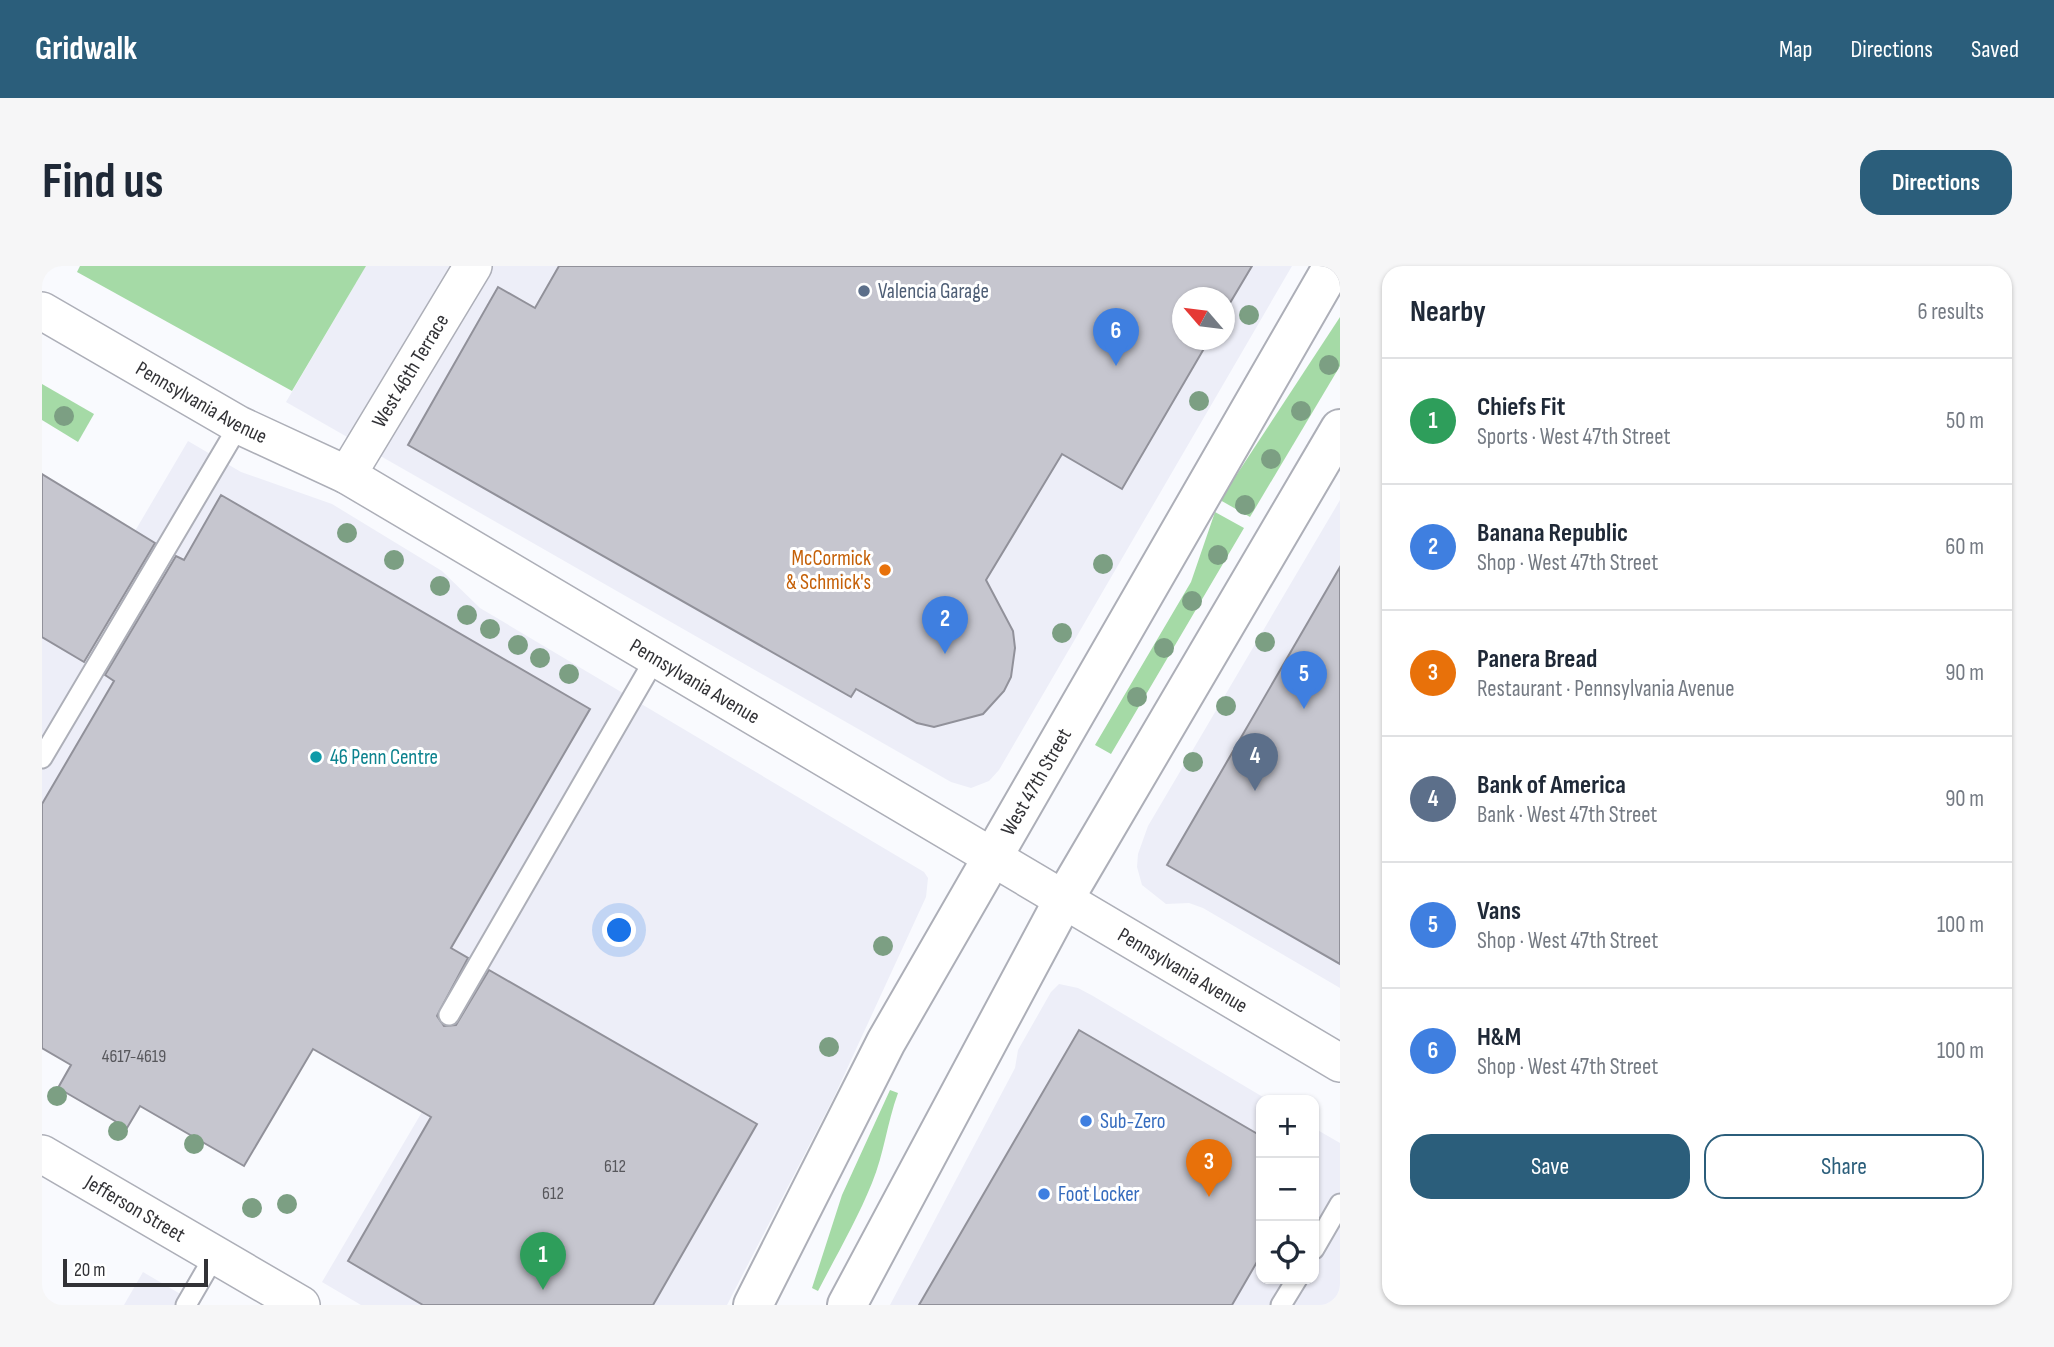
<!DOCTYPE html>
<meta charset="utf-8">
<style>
:root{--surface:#fff;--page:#f6f6f7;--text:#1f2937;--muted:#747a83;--line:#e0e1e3;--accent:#2b5e7b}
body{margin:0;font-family:"Sofia Sans Condensed",sans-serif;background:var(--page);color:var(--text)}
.controls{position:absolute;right:21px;bottom:21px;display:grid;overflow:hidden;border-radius:14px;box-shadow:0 2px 5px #0004}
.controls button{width:63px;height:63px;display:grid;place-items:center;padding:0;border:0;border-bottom:2px solid var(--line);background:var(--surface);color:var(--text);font:35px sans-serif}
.compass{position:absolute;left:1130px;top:21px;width:63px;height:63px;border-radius:50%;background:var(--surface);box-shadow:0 2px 5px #0004;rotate:298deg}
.scale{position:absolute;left:21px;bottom:18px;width:145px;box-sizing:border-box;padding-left:7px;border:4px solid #323236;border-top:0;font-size:19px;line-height:24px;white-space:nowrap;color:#323236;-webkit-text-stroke:5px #fff;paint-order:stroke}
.you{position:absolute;left:578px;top:665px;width:24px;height:24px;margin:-18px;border:5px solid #fff;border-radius:50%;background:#1a73e8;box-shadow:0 0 0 10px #1a73e833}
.badge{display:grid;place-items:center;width:46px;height:46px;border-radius:50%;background:var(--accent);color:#fff;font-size:23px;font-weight:700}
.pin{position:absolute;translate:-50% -58px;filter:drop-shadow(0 2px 4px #0008)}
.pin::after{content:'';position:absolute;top:37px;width:24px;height:21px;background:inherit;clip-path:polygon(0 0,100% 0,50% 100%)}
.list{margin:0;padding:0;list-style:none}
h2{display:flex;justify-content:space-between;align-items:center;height:91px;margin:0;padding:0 28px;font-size:30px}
h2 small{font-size:23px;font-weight:400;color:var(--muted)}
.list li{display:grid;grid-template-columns:46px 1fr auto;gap:21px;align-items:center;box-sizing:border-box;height:126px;padding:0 28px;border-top:2px solid var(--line)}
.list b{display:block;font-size:26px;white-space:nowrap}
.list p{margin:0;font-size:23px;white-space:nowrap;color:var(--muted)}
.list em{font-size:23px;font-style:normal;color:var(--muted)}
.actions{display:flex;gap:14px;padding:21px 28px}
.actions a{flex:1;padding:16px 0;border:2px solid var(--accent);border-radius:21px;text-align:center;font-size:24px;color:var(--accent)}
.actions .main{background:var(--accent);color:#fff}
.icon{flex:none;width:38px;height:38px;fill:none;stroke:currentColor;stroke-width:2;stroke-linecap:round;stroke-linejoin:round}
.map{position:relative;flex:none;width:1298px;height:1039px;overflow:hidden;border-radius:21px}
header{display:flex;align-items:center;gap:42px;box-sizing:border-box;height:98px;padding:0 35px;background:var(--accent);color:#fff}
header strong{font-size:33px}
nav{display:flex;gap:38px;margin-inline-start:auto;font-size:24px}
.intro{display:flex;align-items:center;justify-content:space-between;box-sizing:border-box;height:168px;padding:0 42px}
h1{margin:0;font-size:49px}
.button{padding:18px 32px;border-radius:21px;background:var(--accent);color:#fff;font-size:24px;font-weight:700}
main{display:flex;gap:42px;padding:0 42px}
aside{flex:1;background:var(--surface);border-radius:21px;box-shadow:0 2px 5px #0004}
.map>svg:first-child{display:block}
.built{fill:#edeef8;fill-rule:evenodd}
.green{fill:#a5daa6}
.building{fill:#c6c6cf;stroke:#91919a;stroke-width:2}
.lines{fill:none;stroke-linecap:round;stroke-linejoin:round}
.lane-casing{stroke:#adafb8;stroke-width:23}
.street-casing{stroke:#adafb8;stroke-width:40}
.secondary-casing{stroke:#adafb8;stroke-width:42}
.lane{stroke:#fff;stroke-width:19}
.street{stroke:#fff;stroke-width:37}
.secondary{stroke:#fff;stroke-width:38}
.tree{fill:#7c9f83}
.service-dot{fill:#5c6f8a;stroke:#fff;stroke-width:2.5}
.food-dot{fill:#e8710a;stroke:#fff;stroke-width:2.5}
.culture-dot{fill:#0f9aa8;stroke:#fff;stroke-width:2.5}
.shop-dot{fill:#3f7fe0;stroke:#fff;stroke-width:2.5}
.labels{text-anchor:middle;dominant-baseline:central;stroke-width:6;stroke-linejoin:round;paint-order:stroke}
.number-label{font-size:18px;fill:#57575c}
.service-label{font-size:21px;fill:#4e5e75;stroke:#fff;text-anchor:start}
.street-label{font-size:21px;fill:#323236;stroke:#fff}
.food-label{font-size:21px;fill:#c56008;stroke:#fff;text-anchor:end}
.culture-label{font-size:21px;fill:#0d838f;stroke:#fff;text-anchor:start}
.shop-label{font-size:21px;fill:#366cbe;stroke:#fff;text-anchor:start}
</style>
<header>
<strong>Gridwalk</strong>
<nav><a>Map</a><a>Directions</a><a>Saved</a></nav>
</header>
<div class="intro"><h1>Find us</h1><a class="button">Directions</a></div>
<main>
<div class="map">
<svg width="1298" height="1039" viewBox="0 0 1298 1039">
<rect width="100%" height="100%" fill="#f9fafe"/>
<g class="built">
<path d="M 324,0 L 1250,0 L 957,504 L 947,515 L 929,522 L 909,516 L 244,136 ZM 1140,32 L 1182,32 L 1182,74 L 1140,74 Z"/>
<polygon points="146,175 199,206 290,238 400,305 438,342 882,606 886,612 884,631 792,831 685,1039 319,1039 280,1016 380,846 0,625 0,371 23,384"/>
<polygon points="1298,234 1298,722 1161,642 1147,637 1124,638 1100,619 1095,601 1096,588 1106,560"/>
<polygon points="1017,718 1036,722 1051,730 1226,834 1219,834 1219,1013 1272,1013 1272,862 1298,877 1298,1039 848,1039 973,802 976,784 1009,726"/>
<polygon points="101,1006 157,1039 82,1039"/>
</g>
<g class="green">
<polygon points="38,0 324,0 250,125 35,6"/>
<polygon points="1298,51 1298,100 1208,251 1178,234"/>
<polygon points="0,118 52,148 36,176 0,154"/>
<polygon points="1173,246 1202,262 1069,488 1053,479 1149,316"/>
<path d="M 848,824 L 856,827 C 845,857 842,888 830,917 C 815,954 794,990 776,1025 L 770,1022 L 800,929 Z"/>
</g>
<g class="building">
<polygon points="517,0 1210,0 1182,47 1182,32 1140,32 1140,74 1167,74 1080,223 1020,188 944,314 971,365 973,382 969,411 962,425 941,448 892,461 875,457 814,423 809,431 366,179 456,21 493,42"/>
<polygon points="0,208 113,277 42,396 0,371"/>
<polygon points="179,229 548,443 409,682 426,692 395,750 402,760 414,759 447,704 715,858 611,1039 381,1039 306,995 389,851 271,783 202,900 98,840 85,862 16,822 29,799 0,782 0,538 72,415 63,409 134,290 142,294"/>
<polygon points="1298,301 1298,698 1125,599"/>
<polygon points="1037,764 1219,870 1219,989 1190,1039 877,1039"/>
</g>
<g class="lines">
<g class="lane-casing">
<g id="lane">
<polyline points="0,492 197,159"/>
<polyline points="407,749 614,391"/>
<polyline points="1272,983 1298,938"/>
<polyline points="144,1039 173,989"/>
<polyline points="1239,1039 1255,1013"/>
</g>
</g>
<g class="street-casing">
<g id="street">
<path id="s1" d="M 0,45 L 197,159 L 305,209 L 1298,797"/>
<path id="s2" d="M 305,209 L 431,0"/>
<path id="s3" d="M 0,888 L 259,1039"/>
</g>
</g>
<g class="secondary-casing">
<g id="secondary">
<path id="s4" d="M 711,1039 L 844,776 L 1291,0"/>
<polyline points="805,1039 1022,633 1298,163"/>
</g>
</g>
<use href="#lane" class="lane"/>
<use href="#street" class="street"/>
<use href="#secondary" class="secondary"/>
</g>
<g class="tree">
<circle cx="1207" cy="49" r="10"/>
<circle cx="1287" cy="99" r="10"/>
<circle cx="1157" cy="135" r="10"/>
<circle cx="1259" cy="145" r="10"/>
<circle cx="22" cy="150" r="10"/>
<circle cx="1229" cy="193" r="10"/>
<circle cx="1203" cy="239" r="10"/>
<circle cx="305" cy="267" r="10"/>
<circle cx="1176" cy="289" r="10"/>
<circle cx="352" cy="294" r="10"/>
<circle cx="1061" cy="298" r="10"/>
<circle cx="398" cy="320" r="10"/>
<circle cx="1150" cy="335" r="10"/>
<circle cx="425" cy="349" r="10"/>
<circle cx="448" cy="363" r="10"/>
<circle cx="1020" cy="367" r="10"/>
<circle cx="1223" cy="376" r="10"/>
<circle cx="476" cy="379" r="10"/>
<circle cx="1122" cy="382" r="10"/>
<circle cx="498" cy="392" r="10"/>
<circle cx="527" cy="408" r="10"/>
<circle cx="1095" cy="431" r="10"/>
<circle cx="1184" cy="440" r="10"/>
<circle cx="1151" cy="496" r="10"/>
<circle cx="841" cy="680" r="10"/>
<circle cx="787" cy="781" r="10"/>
<circle cx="15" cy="830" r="10"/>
<circle cx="76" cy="865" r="10"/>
<circle cx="152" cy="878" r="10"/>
<circle cx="245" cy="938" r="10"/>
<circle cx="210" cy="942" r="10"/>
</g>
<circle class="service-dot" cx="822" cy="25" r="7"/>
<circle class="food-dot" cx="843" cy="304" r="7"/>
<circle class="culture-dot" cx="274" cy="491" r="7"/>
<g class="shop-dot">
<circle cx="1044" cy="855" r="7"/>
<circle cx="1002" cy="928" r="7"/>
</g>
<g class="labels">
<g class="number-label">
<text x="92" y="790">4617-4619</text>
<text x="573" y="900">612</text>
<text x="511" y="927">612</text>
</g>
<g class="service-label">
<text x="836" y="25">Valencia Garage</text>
</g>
<g class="street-label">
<text stroke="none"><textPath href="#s2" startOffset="122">West 46th Terrace</textPath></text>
<text stroke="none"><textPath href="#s1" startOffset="184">Pennsylvania Avenue</textPath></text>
<text stroke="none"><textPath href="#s1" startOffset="751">Pennsylvania Avenue</textPath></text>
<text stroke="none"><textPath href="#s4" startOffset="595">West 47th Street</textPath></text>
<text stroke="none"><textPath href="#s1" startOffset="1318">Pennsylvania Avenue</textPath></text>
<text stroke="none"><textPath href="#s3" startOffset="108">Jefferson Street</textPath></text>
</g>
<g class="food-label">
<text x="829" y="292">McCormick<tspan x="829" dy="24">&amp; Schmick's</tspan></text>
</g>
<g class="culture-label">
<text x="288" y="491">46 Penn Centre</text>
</g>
<g class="shop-label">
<text x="1058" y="855">Sub-Zero</text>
<text x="1016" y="928">Foot Locker</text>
</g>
</g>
</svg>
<div class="controls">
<button>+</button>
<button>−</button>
<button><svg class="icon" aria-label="locate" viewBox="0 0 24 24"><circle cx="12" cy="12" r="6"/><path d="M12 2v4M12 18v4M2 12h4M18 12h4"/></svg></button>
</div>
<svg class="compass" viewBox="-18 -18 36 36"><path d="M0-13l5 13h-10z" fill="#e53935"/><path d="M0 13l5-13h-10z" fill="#747a83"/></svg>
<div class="scale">20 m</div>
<div class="you"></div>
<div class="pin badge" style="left:501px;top:1024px;background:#2e9e5b">1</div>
<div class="pin badge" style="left:903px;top:388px;background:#3f7fe0">2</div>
<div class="pin badge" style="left:1167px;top:931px;background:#e8710a">3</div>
<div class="pin badge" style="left:1213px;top:525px;background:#5c6f8a">4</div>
<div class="pin badge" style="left:1262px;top:443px;background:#3f7fe0">5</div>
<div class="pin badge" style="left:1074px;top:100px;background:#3f7fe0">6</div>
</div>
<aside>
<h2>Nearby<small>6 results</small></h2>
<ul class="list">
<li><span class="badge" style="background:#2e9e5b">1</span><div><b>Chiefs Fit</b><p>Sports · West 47th Street</p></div><em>50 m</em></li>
<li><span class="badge" style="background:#3f7fe0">2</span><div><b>Banana Republic</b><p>Shop · West 47th Street</p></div><em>60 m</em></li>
<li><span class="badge" style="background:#e8710a">3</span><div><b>Panera Bread</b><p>Restaurant · Pennsylvania Avenue</p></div><em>90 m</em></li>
<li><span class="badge" style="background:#5c6f8a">4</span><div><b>Bank of America</b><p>Bank · West 47th Street</p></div><em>90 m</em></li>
<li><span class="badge" style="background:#3f7fe0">5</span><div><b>Vans</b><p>Shop · West 47th Street</p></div><em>100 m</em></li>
<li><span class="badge" style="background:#3f7fe0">6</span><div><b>H&amp;M</b><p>Shop · West 47th Street</p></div><em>100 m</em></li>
</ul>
<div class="actions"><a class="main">Save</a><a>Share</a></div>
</aside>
</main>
